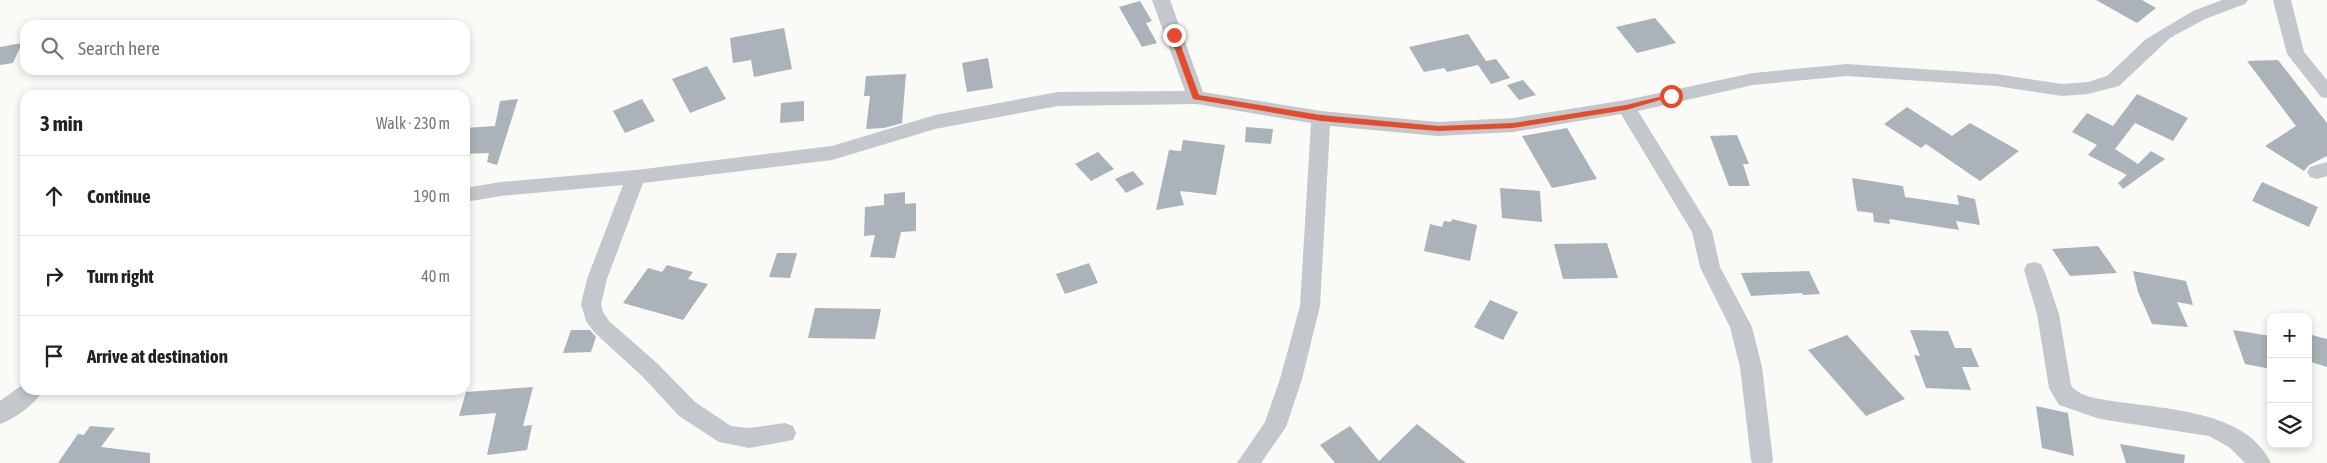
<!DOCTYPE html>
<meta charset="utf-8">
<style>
:root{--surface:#fff;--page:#f6f6f6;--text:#222;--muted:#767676;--line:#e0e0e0}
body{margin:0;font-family:"Asap Condensed",sans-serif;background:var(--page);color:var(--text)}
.controls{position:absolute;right:15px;bottom:15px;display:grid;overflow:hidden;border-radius:10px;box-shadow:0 2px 8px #0003}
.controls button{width:45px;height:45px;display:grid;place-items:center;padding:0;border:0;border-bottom:1px solid var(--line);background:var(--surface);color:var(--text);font:25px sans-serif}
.stop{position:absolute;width:15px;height:15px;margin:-11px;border:4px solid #e44c2d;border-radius:50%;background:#fff}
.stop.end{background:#e44c2d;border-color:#fff;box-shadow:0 1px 5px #0008}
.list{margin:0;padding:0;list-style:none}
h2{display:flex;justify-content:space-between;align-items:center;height:65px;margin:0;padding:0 20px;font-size:21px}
h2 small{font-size:16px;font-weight:400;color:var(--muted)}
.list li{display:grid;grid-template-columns:32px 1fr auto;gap:15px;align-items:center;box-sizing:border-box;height:80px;padding:0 20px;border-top:1px solid var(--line)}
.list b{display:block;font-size:19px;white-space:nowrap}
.list em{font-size:16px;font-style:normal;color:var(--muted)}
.icon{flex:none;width:28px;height:28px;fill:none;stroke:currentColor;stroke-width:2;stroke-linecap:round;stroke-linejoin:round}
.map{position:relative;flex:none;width:2327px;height:463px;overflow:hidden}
.search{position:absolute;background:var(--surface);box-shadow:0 2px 8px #0003;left:20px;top:20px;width:450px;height:55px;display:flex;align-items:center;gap:12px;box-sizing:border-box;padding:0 18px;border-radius:15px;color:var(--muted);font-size:19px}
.panel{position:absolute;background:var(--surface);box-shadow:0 2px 8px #0003;left:20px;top:90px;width:450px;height:305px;border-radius:15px}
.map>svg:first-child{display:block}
.building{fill:#aab3b9}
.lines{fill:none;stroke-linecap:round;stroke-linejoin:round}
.minor{fill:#c3c8cc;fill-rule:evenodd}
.route{fill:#e44c2d}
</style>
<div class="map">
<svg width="2327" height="463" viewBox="0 0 2327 463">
<rect width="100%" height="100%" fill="#fafaf7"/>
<g class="building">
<polygon points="2096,0 2142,0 2156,8 2137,23"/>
<polygon points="1140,1 1152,21 1146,23 1157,43 1142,47 1119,7"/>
<polygon points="1655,18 1676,43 1637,53 1616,27"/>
<polygon points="784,28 792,69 754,77 751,60 733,63 730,38"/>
<polygon points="1468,34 1486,61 1496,59 1510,78 1491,84 1478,65 1447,72 1444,68 1424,72 1409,47"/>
<polygon points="22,43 13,63 0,65 0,47"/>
<polygon points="988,58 993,88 967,92 962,63"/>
<polygon points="2278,60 2327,123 2327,156 2309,165 2304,171 2265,146 2296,126 2247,61"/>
<polygon points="707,66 726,99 690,113 672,79"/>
<polygon points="906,74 902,123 884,128 866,129 870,96 864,96 866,76"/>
<polygon points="1523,80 1536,95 1519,100 1507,85"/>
<polygon points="2137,94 2188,118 2173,141 2135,123 2115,149 2138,164 2151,151 2165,159 2123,189 2118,183 2127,175 2088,155 2097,145 2072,132 2087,113 2113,126"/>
<polygon points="518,99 497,165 487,162 489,153 465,154 465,128 495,126 500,101"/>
<polygon points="642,99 655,121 625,133 613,111"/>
<polygon points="804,101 804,121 780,123 781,103"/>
<polygon points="1907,107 1952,136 1970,123 2019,151 1980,181 1926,144 1921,148 1884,124"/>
<polygon points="1246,127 1273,129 1271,144 1245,142"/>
<polygon points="1567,128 1597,179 1552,188 1522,136"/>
<polygon points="1737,135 1749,164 1743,164 1750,186 1729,186 1710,136"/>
<polygon points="1183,140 1225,145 1216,195 1180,191 1184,205 1156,210 1169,150 1181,151"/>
<polygon points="1098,152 1114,169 1091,181 1075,164"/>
<polygon points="1133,171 1144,184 1126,193 1115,179"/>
<polygon points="1852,178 1903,186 1905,197 1959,205 1957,195 1975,199 1980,225 1956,221 1959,230 1889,219 1890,224 1874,222 1873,213 1857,211"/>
<polygon points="2262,182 2318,207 2309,227 2252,201"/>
<polygon points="1500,188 1540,191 1542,222 1502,218"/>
<polygon points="905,192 905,204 916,203 916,231 901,232 895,258 870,257 875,235 864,236 865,207 884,205 884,194"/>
<polygon points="1452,219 1477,225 1470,261 1424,251 1430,224 1442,227 1444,221 1451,222"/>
<polygon points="1607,243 1618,278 1563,279 1554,244"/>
<polygon points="2098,246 2117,273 2070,276 2052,249"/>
<polygon points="777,253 797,253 790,278 769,277"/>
<polygon points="1089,263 1098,283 1065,294 1056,274"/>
<polygon points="667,265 693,272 688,279 708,284 683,320 623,303 648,268 662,272"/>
<polygon points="1809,271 1820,294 1803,295 1802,293 1751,296 1741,273"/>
<polygon points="2133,271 2186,281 2193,305 2177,302 2188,327 2152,324 2138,292"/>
<polygon points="1490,300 1518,312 1503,340 1474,327"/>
<polygon points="815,308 881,309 875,339 808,338"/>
<polygon points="571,330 590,330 596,337 591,352 563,353"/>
<polygon points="1910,330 1948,331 1955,348 1971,348 1979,367 1962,367 1971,390 1926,388 1914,355 1920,356"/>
<polygon points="2233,330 2271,336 2271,369 2245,364"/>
<polygon points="2308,334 2327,339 2327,367 2308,361"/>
<polygon points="1847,335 1883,375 1905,399 1866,416 1808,350"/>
<polygon points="533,387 523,426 532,425 527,450 487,455 496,413 459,416 466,392"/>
<polygon points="2036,406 2068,413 2074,456 2042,448"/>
<polygon points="1417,424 1466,463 1335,463 1320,445 1350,426 1379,461"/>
<polygon points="90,426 115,428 101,447 150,453 150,463 58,463 78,434 84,435"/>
<polygon points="2120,444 2185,455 2184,463 2126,463"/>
</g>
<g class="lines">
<g class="minor">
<polygon points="1152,0 1170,0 1203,92 1321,111 1437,122 1513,118 1626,100 1753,73 1847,64 1996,74 2062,84 2088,82 2107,76 2146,39 2193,11 2222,0 2248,0 2245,4 2205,19 2170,38 2119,86 2088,94 2062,96 1996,86 1847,76 1753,85 1638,111 1712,231 1720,267 1752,327 1762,367 1773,460 1772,463 1752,463 1751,460 1740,367 1730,327 1700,267 1692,232 1621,114 1513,132 1437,136 1330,126 1320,306 1302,379 1286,427 1261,463 1237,463 1265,422 1280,379 1300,306 1311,123 1196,104 1058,106 935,129 832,160 643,183 607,279 601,304 603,312 609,321 658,364 695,402 731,426 749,428 785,423 793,426 796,433 793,440 749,448 719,442 679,416 642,376 595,333 586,321 581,304 587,279 623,185 501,196 465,202 465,188 501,182 636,170 832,146 935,115 1058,92 1185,91"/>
<polygon points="2273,0 2291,0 2304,52 2327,80 2327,98 2321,97 2287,54"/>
<polygon points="2327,162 2327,176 2317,179 2310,177 2307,172 2310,167"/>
<path d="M 2034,262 L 2041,264 L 2044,270 L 2059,314 L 2071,385 C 2079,397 2099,399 2112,401 C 2163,409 2247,410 2271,463 L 2245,463 L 2229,447 L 2209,436 L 2100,419 L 2059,405 L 2049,388 L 2037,314 L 2024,270 L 2027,264 Z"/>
<path d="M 25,383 L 25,390 L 43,390 C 36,404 14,419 0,424 L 0,401 Z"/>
</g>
</g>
<polygon class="route" points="1174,32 1177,35 1199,95 1321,115 1438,126 1513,123 1626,105 1671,94 1674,96 1626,110 1513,128 1438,131 1321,121 1193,99 1170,35"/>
</svg>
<div class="controls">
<button>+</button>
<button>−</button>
<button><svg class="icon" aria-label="layers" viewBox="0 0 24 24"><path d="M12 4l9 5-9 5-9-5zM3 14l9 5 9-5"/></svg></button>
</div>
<div class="stop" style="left:1671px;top:96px"></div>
<div class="stop end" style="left:1174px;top:35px"></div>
<div class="search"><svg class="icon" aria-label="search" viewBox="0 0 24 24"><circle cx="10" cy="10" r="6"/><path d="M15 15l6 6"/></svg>Search here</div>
<section class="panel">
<h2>3 min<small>Walk · 230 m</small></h2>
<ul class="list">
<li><svg class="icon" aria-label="ahead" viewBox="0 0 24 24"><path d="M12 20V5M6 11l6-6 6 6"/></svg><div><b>Continue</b></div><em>190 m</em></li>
<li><svg class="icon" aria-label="right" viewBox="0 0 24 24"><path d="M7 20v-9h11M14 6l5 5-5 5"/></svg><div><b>Turn right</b></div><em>40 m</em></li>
<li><svg class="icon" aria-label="arrive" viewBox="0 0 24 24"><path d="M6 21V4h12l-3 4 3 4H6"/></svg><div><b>Arrive at destination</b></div></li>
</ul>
</section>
</div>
